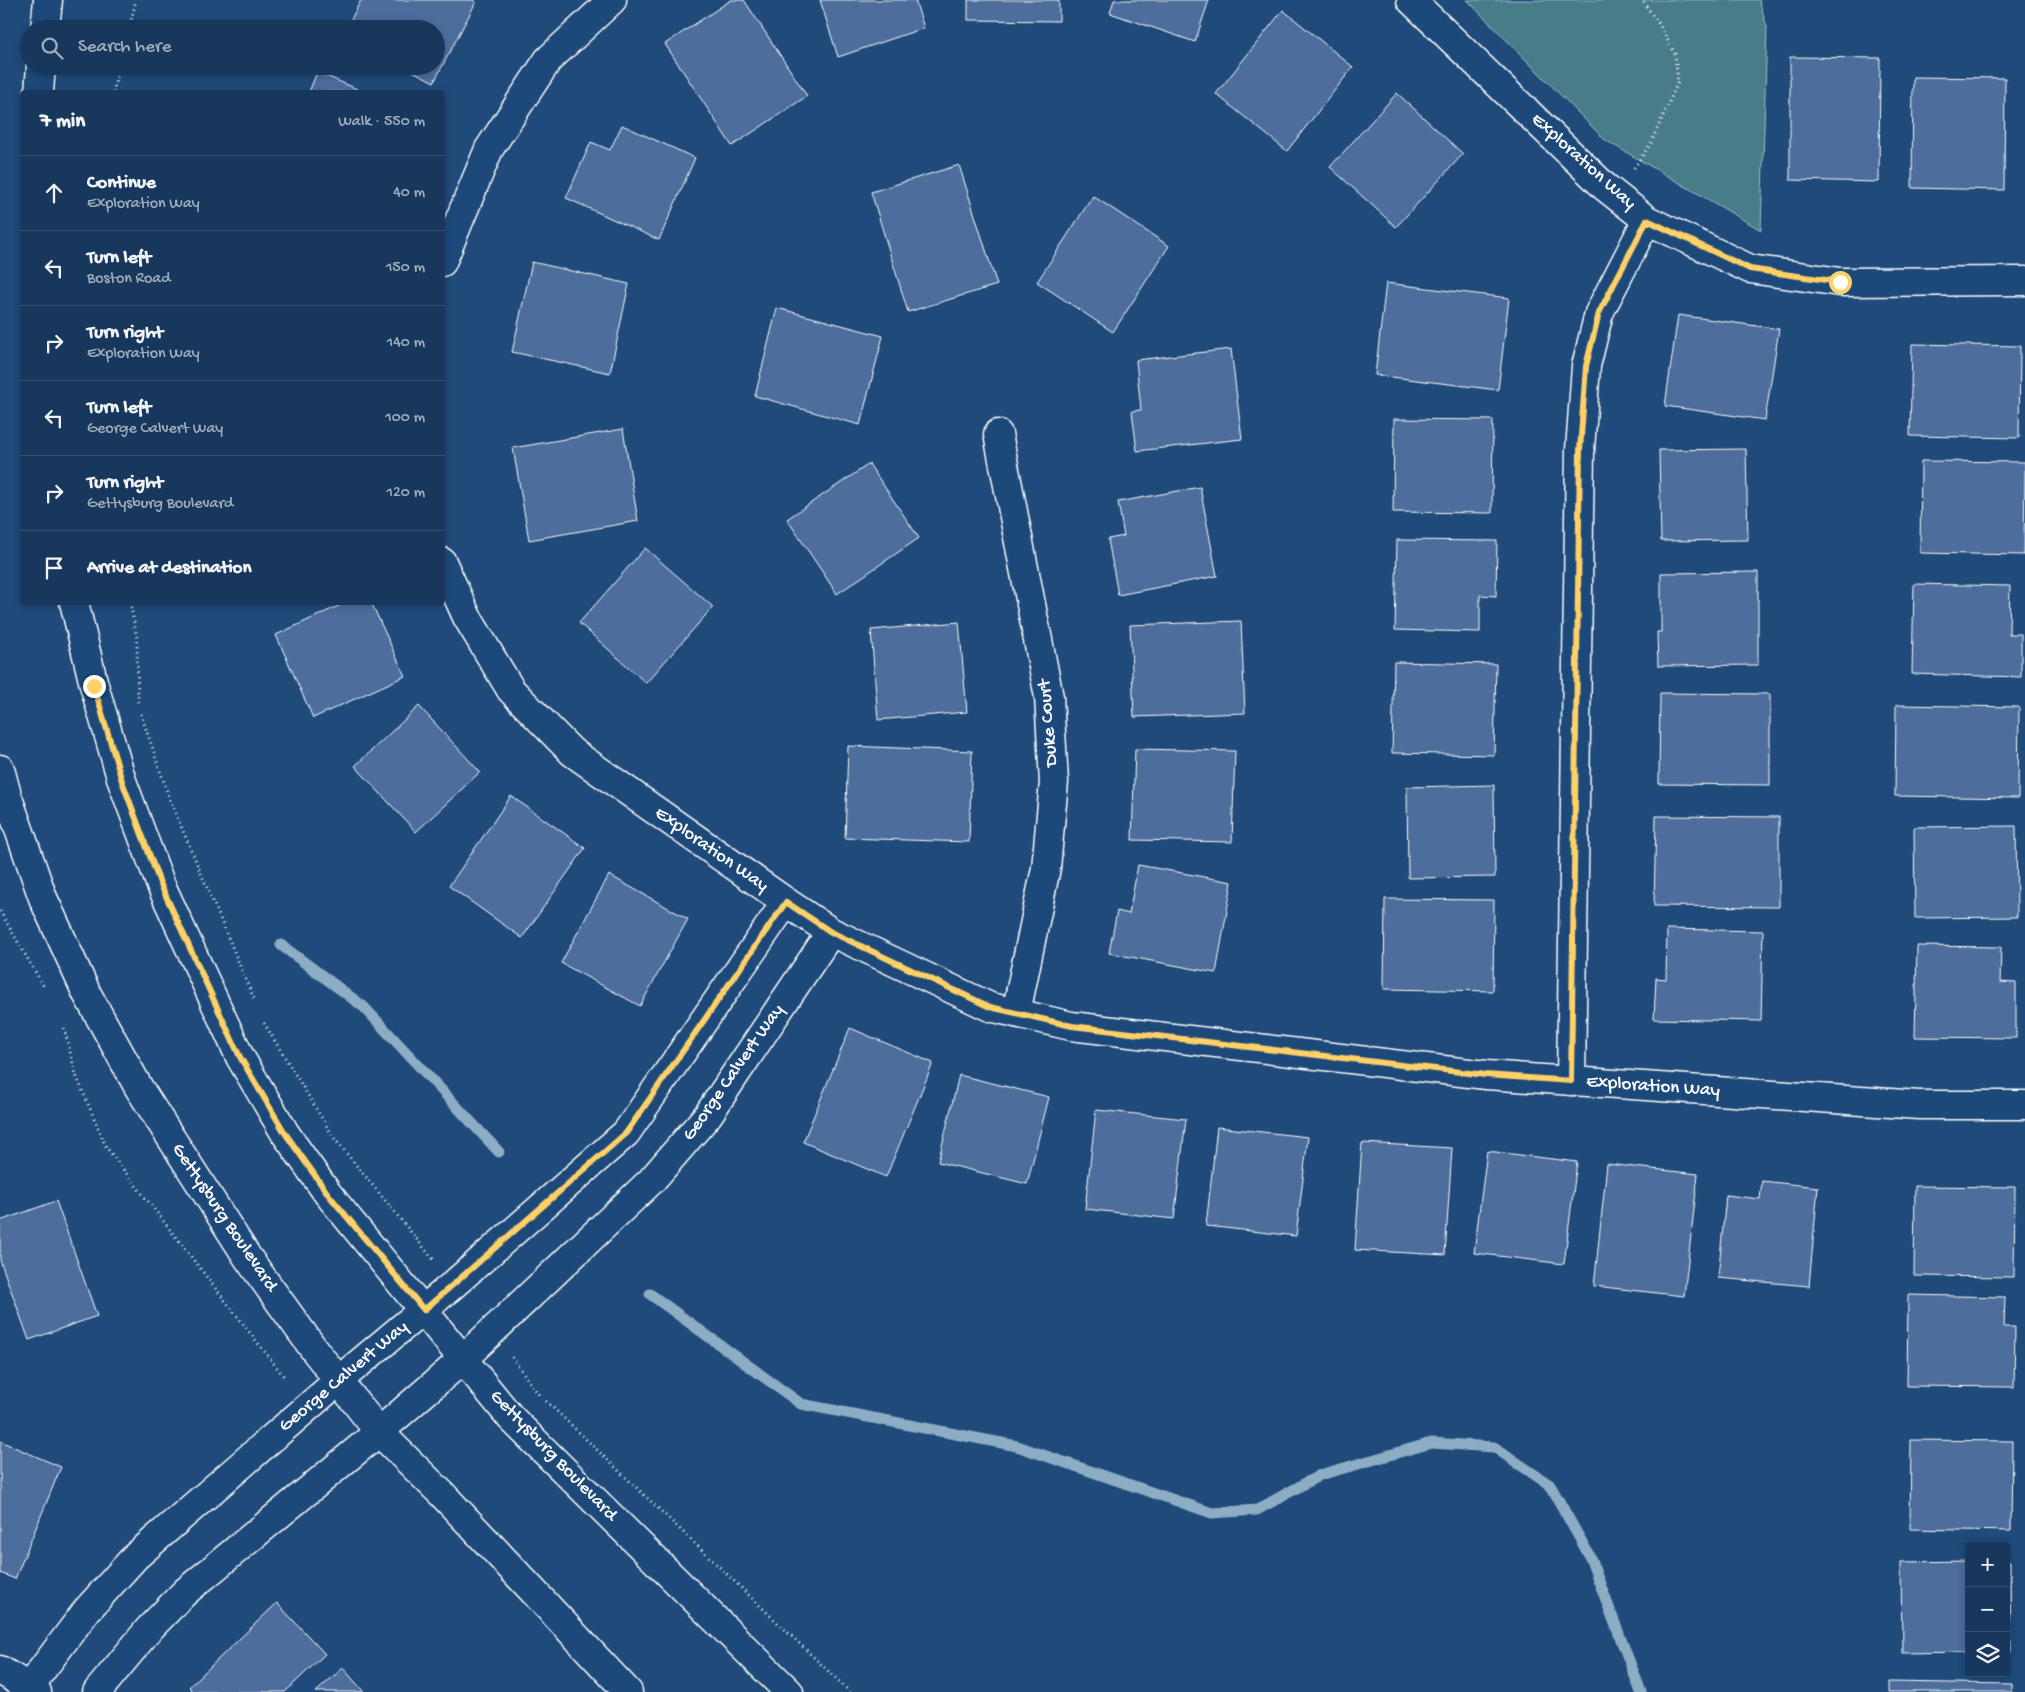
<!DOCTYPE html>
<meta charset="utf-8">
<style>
:root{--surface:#17385c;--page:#203f62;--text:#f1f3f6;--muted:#9eacbb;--line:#365272}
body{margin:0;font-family:"Gochi Hand",sans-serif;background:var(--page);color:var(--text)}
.controls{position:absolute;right:15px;bottom:15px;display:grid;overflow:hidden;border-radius:5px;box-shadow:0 2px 8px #0003}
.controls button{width:45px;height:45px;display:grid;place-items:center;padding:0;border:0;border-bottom:1px solid var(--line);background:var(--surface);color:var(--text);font:25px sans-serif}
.stop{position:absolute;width:15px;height:15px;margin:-11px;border:4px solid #ffd166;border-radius:50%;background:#fff}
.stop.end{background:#ffd166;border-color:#fff;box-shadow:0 1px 5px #0008}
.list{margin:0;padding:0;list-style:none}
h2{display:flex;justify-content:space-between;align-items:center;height:65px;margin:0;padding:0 20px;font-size:21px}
h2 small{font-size:16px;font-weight:400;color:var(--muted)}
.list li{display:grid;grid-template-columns:32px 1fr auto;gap:15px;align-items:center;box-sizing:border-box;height:75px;padding:0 20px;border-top:1px solid var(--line)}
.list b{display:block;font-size:19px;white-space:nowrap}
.list p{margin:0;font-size:16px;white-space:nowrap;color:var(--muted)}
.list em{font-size:16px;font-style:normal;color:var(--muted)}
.icon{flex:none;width:28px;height:28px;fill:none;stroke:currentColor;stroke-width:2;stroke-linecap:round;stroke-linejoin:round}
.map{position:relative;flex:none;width:2025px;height:1692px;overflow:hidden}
.search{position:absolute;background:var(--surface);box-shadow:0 2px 8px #0003;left:20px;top:20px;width:425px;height:55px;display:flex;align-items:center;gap:12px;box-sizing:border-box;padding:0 18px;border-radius:28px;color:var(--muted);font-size:19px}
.panel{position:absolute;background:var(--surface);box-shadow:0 2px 8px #0003;left:20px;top:90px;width:425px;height:515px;border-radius:5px}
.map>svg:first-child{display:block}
.green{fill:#4a7c89;stroke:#a4bec4}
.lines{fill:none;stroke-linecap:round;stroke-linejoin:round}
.stream{stroke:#8cadc4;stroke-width:11}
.building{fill:#4d6d9d;stroke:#fff}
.minor-casing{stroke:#fff;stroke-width:31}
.tertiary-casing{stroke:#fff;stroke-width:31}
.path{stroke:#fff;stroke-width:3;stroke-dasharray:1 4;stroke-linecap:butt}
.minor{stroke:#1f4a7a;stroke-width:28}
.tertiary{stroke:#1f4a7a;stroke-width:28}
.route{stroke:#ffd166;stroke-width:6}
.labels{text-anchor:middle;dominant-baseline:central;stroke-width:4;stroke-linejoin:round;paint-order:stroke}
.street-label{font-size:19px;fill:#fff;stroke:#1f4a7a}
</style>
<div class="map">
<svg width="2025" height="1692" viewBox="0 0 2025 1692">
<rect width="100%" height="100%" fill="#1f4a7a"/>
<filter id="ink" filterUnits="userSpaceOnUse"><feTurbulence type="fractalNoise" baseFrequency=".02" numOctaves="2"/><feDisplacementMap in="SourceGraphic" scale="10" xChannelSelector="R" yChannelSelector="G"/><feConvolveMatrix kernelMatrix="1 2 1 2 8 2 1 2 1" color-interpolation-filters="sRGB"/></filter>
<g filter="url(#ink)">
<polygon class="green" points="1467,0 1759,0 1767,27 1761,230 1605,140"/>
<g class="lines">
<g class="stream">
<polyline points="281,945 364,1007 499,1152"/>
<polyline points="650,1294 801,1404 1017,1446 1212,1513 1257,1510 1320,1475 1431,1443 1494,1447 1550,1485 1589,1555 1641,1692"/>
</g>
</g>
<g class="building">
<polygon points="361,0 473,0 476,2 434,82 403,66 436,66 436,29 346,29"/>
<polygon points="731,0 744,0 807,96 732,146 665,44"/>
<polygon points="820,0 915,0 924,28 838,57"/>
<polygon points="968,0 1059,0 1059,21 968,20"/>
<polygon points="1114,0 1209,0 1195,42 1110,13"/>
<polygon points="1283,10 1353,67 1287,151 1216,94"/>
<polygon points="1790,57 1880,58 1879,182 1790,180"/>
<polygon points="317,72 364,92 309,92"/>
<polygon points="1913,77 2005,78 2004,190 1912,188"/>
<polygon points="1397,93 1463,154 1396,227 1330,167"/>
<polygon points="622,125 695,158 659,240 566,198 591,142 610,150"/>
<polygon points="959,165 997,285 908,312 871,192"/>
<polygon points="1093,196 1169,246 1113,332 1037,282"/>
<polygon points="532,262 629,284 610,373 512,352"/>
<polygon points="1386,283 1509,298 1498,390 1375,375"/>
<polygon points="777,308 883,336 860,425 755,396"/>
<polygon points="1678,315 1779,329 1765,420 1665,406"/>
<polygon points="1912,344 2020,346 2019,438 1910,436"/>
<polygon points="1231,349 1242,439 1137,451 1132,411 1141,410 1136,360"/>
<polygon points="1394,419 1493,420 1492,513 1393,512"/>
<polygon points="623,429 638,521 529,540 513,448"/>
<polygon points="1746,449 1748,540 1661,541 1659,450"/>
<polygon points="1921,461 2025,462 2024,555 1920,553"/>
<polygon points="869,464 919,538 837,594 787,519"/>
<polygon points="1200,487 1217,576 1118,595 1108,539 1124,536 1118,502"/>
<polygon points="1397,540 1497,541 1496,596 1480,595 1480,632 1395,630"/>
<polygon points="645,548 713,607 646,683 579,623"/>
<polygon points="1758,572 1758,665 1658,666 1657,632 1661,632 1661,573"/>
<polygon points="1914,584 2010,586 2009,634 2021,634 2021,677 1912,674"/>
<polygon points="347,602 371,602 405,676 313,718 276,635"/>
<polygon points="1241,621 1245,713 1134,717 1130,625"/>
<polygon points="959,622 967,712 878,720 871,630"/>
<polygon points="1394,662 1496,664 1494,755 1392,753"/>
<polygon points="1660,693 1770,694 1770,785 1659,784"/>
<polygon points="1896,705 2019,707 2018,798 1895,796"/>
<polygon points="419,706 480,772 416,832 355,766"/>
<polygon points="848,746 972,751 969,842 845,838"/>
<polygon points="1135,749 1235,751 1232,842 1132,840"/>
<polygon points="1494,785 1495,877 1408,878 1407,787"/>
<polygon points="511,796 585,848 522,938 449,886"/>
<polygon points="1656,816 1779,817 1779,907 1654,906"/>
<polygon points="2016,826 2017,917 1915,918 1914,827"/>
<polygon points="1138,865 1232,882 1216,973 1109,953 1117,911 1129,914"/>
<polygon points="609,875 688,919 640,1006 561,963"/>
<polygon points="1385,899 1494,900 1493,991 1384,989"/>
<polygon points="1667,929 1763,931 1761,1021 1654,1019 1656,978 1666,979"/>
<polygon points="1917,946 2001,947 2000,982 2016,983 2016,1038 1915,1037"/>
<polygon points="850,1028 933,1063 886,1177 803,1142"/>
<polygon points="959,1075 1049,1097 1027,1184 938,1162"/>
<polygon points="1096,1110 1186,1119 1174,1219 1085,1209"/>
<polygon points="1217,1127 1308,1137 1296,1236 1206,1226"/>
<polygon points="1362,1143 1452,1148 1445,1255 1355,1250"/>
<polygon points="1487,1151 1577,1162 1564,1264 1474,1253"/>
<polygon points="1607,1164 1698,1174 1684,1296 1594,1286"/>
<polygon points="1762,1181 1818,1187 1809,1286 1718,1278 1726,1195 1760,1199"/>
<polygon points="1915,1186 2015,1187 2014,1277 1914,1276"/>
<polygon points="56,1201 97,1316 29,1340 0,1260 0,1221"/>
<polygon points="1908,1295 2005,1297 2004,1327 2015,1327 2014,1387 1907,1386"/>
<polygon points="1911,1440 2012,1441 2011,1531 1910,1529"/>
<polygon points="0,1441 61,1467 15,1579 0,1573"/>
<polygon points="1969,1561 1969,1652 1902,1653 1901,1562"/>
<polygon points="2006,1561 2010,1561 2011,1652 2006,1652"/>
<polygon points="277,1603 325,1654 285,1692 194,1692 189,1687"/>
<polygon points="343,1668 364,1692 316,1692"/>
<polygon points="1889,1682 2012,1684 2012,1692 1889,1692"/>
</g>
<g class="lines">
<g class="minor-casing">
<g id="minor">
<polyline points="1411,0 1605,187 1647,220 1750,269 1840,282 2025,281"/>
<polyline points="442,262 489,149 548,60 612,0"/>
<polyline points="998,434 1049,697 1054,782 1046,868 1016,1013"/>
<polyline points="442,562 467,617 511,690 572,752 786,902 831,932 990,1007 1071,1026 1486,1075 1919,1105 2025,1105"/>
<polyline points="1571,1081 1580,450 1586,366 1599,313 1647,220"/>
<polyline points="0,1670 37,1692"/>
<polyline points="29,1687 87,1610 135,1557 338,1381 454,1284 626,1133 786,902"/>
<polyline points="97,1692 149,1629 185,1592 379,1432 463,1359 651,1181 708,1115 831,932"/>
</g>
</g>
<g class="tertiary-casing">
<g id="tertiary">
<polyline points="45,29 48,0"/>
<polyline points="39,92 41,66"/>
<polyline points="74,602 94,685 122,781 160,883 240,1057 285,1133 328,1194 511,1418 789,1692"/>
<polyline points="0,769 7,795 43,898 87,994 139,1088 248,1258 316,1352 379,1432 443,1495 628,1692"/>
</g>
</g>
<g class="path">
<polyline points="129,29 136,0"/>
<polyline points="113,92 120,66"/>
<polyline points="1634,168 1651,143 1678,82 1675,54 1659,24 1642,0"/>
<polyline points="130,602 137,638 138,706"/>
<polyline points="141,714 170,800 255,1001"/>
<polyline points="0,911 44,987"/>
<polyline points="264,1023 334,1138 433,1259"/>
<polyline points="64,1028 76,1075 106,1147 285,1378"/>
<polyline points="512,1357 539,1395"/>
<polyline points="546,1401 850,1692"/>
</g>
<use href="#minor" class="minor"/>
<use href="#tertiary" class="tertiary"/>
</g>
</g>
<g class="lines" filter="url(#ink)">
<polyline class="route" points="94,686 122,781 160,883 240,1057 285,1133 328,1194 424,1310 626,1133 786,902 831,932 990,1007 1072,1026 1486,1075 1571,1081 1580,450 1586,366 1599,313 1647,220 1750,269 1840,282"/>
</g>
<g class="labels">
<g class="street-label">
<text transform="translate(1583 162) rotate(42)">Exploration Way</text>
<text transform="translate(1049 723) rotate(-95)">Duke Court</text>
<text transform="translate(711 850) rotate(35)">Exploration Way</text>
<text transform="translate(734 1073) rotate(-55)">George Calvert Way</text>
<text transform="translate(1653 1087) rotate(4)">Exploration Way</text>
<text transform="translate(224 1218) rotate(56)">Gettysburg Boulevard</text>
<text transform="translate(344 1377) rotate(-40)">George Calvert Way</text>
<text transform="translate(553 1456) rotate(46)">Gettysburg Boulevard</text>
</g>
</g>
</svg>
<div class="controls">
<button>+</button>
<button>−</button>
<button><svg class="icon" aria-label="layers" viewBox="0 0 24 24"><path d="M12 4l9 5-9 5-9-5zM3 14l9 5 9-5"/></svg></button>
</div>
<div class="stop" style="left:1840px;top:282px"></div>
<div class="stop end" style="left:94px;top:686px"></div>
<div class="search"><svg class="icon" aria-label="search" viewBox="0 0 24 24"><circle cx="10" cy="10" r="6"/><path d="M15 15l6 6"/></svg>Search here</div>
<section class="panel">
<h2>7 min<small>Walk · 550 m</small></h2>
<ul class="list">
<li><svg class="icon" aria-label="ahead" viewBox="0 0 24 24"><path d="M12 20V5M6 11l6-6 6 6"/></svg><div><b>Continue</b><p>Exploration Way</p></div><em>40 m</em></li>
<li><svg class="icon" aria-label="left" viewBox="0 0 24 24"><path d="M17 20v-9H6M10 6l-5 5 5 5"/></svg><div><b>Turn left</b><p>Boston Road</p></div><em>150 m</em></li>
<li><svg class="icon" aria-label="right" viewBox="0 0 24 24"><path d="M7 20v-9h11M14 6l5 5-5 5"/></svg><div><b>Turn right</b><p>Exploration Way</p></div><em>140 m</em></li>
<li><svg class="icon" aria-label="left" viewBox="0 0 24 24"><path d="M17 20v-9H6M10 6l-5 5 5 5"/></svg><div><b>Turn left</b><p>George Calvert Way</p></div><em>100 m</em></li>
<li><svg class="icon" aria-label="right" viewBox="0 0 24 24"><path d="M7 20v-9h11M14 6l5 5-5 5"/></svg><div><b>Turn right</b><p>Gettysburg Boulevard</p></div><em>120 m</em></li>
<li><svg class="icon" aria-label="arrive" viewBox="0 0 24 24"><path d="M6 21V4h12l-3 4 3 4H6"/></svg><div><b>Arrive at destination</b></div></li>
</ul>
</section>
</div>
